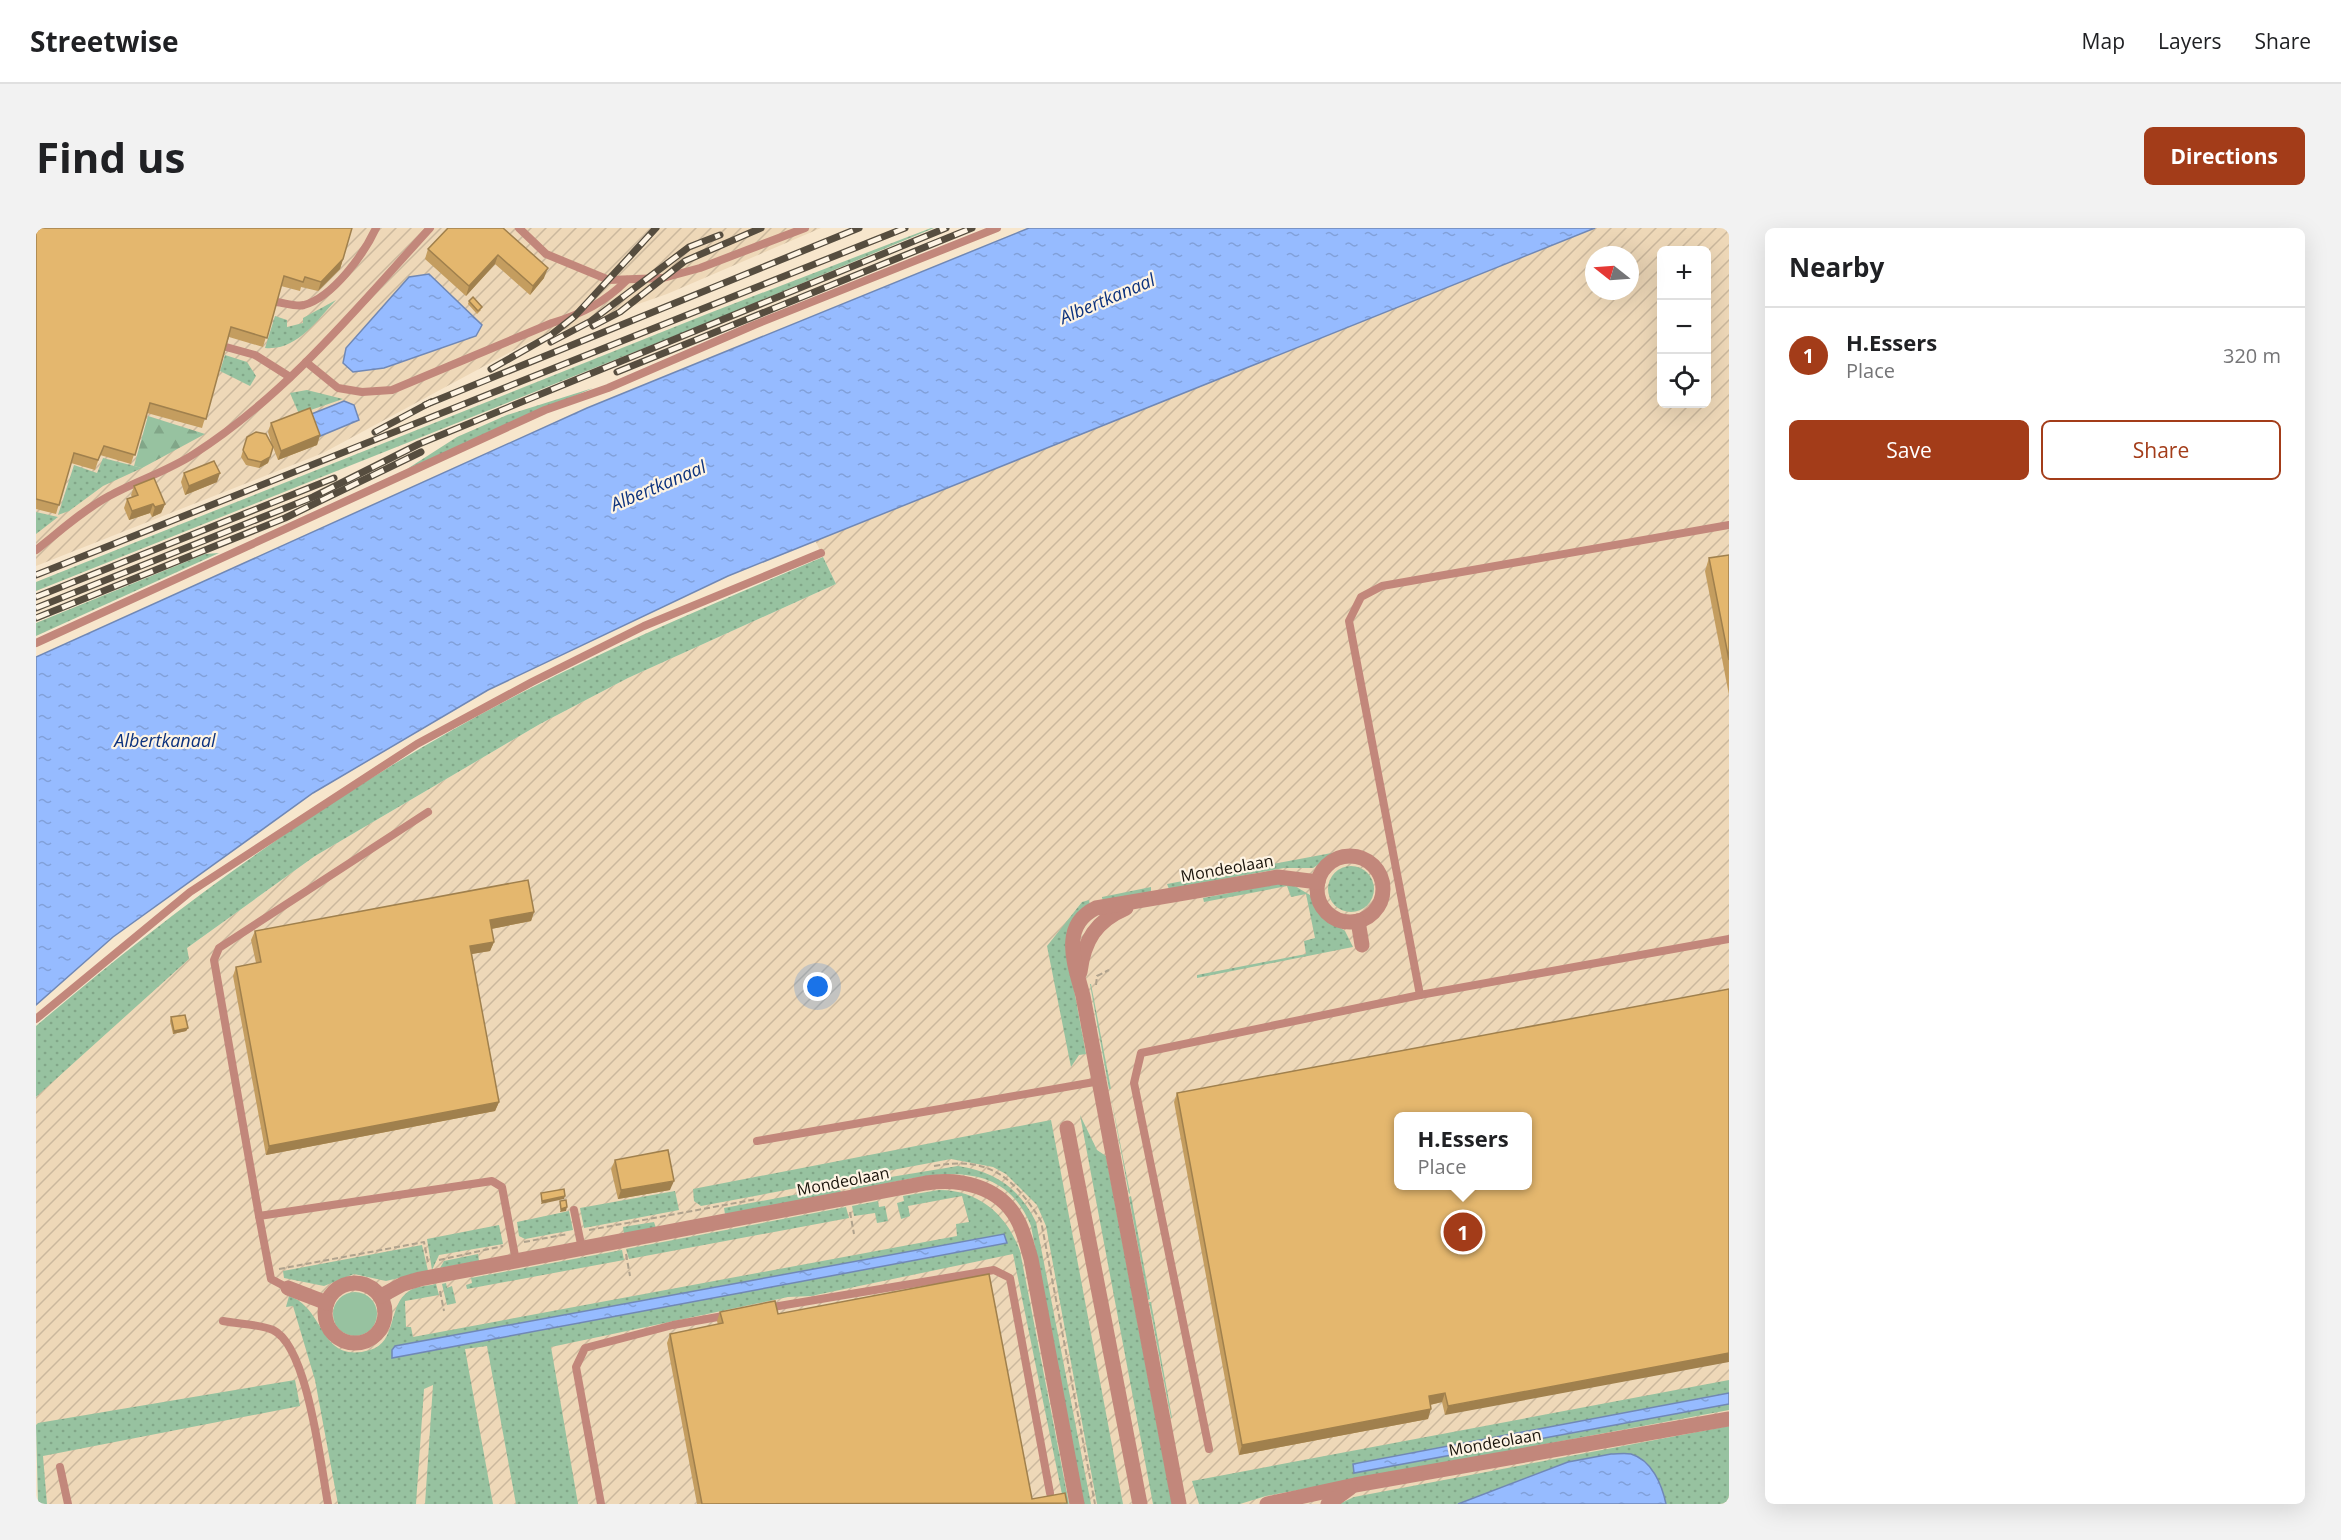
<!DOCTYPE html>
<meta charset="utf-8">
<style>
:root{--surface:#fff;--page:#f2f2f2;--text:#202124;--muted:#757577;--line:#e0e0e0;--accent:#a33c19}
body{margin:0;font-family:"Open Sans",sans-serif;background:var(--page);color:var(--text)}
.controls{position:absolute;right:18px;top:18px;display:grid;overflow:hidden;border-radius:9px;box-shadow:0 6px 24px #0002}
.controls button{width:54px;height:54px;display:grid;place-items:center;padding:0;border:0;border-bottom:2px solid var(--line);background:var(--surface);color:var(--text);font:30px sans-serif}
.compass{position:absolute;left:1549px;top:18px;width:54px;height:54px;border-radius:50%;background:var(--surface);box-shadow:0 6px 24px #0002;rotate:287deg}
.you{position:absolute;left:782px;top:759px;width:21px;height:21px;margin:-15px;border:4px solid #fff;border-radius:50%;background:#1a73e8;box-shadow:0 0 0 9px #1a73e833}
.badge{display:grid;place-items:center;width:39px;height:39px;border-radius:50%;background:var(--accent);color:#fff;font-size:20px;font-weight:700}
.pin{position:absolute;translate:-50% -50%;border:3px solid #fff;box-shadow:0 2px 6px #0006}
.popup{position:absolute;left:1358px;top:884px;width:138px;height:78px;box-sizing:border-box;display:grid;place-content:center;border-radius:9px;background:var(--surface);filter:drop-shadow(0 2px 4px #0005);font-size:20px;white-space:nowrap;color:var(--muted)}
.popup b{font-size:22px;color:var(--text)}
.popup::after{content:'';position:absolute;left:50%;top:100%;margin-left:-12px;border:12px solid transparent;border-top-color:var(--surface)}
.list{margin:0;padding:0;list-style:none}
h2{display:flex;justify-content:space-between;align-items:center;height:78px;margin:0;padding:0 24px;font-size:26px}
h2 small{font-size:20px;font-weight:400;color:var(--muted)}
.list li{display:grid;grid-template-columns:39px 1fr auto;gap:18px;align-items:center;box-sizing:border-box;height:96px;padding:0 24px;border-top:2px solid var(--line)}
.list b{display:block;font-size:22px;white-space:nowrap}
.list p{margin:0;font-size:20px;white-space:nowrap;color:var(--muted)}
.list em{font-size:20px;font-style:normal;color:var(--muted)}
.actions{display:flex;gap:12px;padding:18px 24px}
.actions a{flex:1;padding:14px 0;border:2px solid var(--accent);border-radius:9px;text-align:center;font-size:21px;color:var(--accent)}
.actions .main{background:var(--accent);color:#fff}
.icon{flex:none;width:33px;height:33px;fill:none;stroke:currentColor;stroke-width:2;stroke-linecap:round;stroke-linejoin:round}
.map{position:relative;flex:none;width:1693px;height:1276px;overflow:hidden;border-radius:9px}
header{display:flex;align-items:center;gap:36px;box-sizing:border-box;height:84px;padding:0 30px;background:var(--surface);border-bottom:2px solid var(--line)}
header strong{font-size:28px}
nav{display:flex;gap:33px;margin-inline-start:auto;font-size:21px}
.intro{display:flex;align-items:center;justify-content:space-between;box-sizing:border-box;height:144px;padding:0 36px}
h1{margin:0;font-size:42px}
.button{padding:15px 27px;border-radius:9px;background:var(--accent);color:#fff;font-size:21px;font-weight:700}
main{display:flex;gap:36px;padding:0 36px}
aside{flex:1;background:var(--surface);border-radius:9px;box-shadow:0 6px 24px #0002}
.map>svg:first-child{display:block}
.industrial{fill:url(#industrial-furrows);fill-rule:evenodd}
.grass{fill:url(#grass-dots)}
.forest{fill:url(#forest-firs)}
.garden{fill:#97c2a0}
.water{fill:url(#water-ripples);stroke:#7088b5;stroke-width:1.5}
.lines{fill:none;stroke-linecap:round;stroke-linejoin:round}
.path{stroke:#afa28d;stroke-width:2;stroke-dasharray:6 3;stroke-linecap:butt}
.service{stroke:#c2877b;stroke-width:8}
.minor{stroke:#c2877b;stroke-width:15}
.rail-casing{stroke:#564d3f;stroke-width:7}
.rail{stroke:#fef4e4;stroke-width:4.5;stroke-dasharray:14;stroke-linecap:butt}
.wall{fill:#c49d5f}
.shaded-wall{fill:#a0804d}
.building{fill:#e4b76e;stroke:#a0804d;stroke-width:1.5;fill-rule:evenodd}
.labels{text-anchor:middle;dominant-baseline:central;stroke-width:4.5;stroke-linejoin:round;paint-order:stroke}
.street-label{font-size:16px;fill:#181209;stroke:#fef4e4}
.water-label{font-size:18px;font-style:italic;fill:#0d337e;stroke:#fef4e4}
</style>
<header>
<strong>Streetwise</strong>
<nav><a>Map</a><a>Layers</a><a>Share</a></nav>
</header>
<div class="intro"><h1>Find us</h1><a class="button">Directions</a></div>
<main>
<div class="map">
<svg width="1693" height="1276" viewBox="0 0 1693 1276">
<defs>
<pattern id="industrial-furrows" width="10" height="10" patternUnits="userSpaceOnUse" patternTransform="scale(1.5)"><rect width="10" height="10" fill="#eed8b8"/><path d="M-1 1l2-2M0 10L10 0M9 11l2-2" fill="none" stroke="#cbb89d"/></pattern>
<pattern id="grass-dots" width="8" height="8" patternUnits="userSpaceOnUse" patternTransform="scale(1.5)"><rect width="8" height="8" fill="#97c2a0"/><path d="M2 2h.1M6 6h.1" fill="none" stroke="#81a688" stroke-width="1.8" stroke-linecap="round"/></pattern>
<pattern id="forest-firs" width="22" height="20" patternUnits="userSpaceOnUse" patternTransform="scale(1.5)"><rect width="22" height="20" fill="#97c2a0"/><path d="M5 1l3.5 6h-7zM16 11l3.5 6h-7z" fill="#81a688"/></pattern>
<pattern id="water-ripples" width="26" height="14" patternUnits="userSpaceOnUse" patternTransform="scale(1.5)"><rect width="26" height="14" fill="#96bbff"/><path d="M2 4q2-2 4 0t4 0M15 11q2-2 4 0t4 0" fill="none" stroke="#81a0d9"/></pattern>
</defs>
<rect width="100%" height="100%" fill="#f7e6cc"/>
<g class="industrial">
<polygon points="0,0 785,0 631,66 493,114 287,225 0,338"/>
<path d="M 1559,0 L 1693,0 L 1693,1276 L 11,1276 L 0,1196 L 0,869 L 151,720 L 279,628 L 504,496 L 592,450 L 800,356 L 779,312 ZM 1626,22 L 1670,22 L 1670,176 L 1626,176 ZM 1558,27 L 1594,27 L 1594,63 L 1558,63 ZM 1362,888 L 1492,888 L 1492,958 L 1362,958 Z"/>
</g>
<g class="grass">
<polygon points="895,0 898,0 676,93 0,363 0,354 671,86"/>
<path d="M 300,72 C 281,92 261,123 229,120 L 239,88 L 251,92 L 251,99 L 267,95 L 267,90 Z"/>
<polygon points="189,127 211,134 220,148 214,158 184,143"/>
<polygon points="557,160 371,241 421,209 471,187"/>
<polygon points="271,162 307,171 263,186 254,165"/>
<polygon points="67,230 106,240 67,258 33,283 22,287 38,237 61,245"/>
<polygon points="0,284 22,289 0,306"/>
<polygon points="183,325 0,408 0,395 169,326"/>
<path d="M 787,329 L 800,356 L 592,450 L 504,496 L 279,628 L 151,720 L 153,731 L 0,869 L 0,798 C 152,668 317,550 495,460 C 590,412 689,371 787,329 Z"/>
<polygon points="1301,624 1277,640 1248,640 1133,661 1131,656"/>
<circle cx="1315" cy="661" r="23"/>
<polygon points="1245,655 1257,657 1274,667 1285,686 1309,703 1317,719 1161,750 1161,747 1270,726 1268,713 1279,710 1270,666 1255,669 1251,658 1168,674 1167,670"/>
<polygon points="1115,659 1115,664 1067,674 1066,669"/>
<polygon points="1053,672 1054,677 1032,729 1050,826 1043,827 1035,839 1011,718 1046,674"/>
<polygon points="1054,756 1055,756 1075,861 1073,861"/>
<polygon points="1074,864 1094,965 1093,966"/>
<polygon points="1044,887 1061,922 1070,928 1136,1276 1117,1276"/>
<polygon points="1015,892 1087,1276 1061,1276 1010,998 1001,977 970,946 957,939 915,931 665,978 658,973 657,961"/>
<path d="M 922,938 C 960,944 983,960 1000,994 L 1055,1276 L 1048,1276 L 995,998 C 963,918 878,952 814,963 L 818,955 Z"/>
<polygon points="800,959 807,965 689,986 688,980"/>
<path d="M 903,962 C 943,962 971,987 984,1023 L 1033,1276 L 1028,1276 L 977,1026 L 775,1068 L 752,1069 L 515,1119 L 542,1276 L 480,1276 L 451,1118 L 429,1121 L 457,1276 L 389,1276 L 397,1157 L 388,1161 L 380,1276 L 302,1276 L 279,1152 L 257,1078 L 250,1079 L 253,1068 C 290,1080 283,1137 334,1122 C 362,1114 351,1077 373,1063 C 381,1058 392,1058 400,1056 L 403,1067 L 369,1073 L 370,1099 L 375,1099 L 377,1109 L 921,1008 L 920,996 L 933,994 L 926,968 L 872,978 L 874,988 L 865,991 L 861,975 L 868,973 L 867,968 Z"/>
<polygon points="639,963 643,982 548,1000 544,980"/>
<polygon points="1095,968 1114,1071 1112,1072 1093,969"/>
<polygon points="842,973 843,979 849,978 852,993 841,995 839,985 818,988 816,978"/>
<polygon points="810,979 813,990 593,1031 590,1021"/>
<polygon points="533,983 537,1002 489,1011 483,1008 481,994"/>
<polygon points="618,994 620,1000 588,1006 587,999"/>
<polygon points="463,997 467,1016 403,1027 396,1042 391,1011"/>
<polygon points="386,1017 392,1043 350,1053 318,1046 288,1058 248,1050 247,1043"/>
<polygon points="586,1022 588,1032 431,1061 430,1057 436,1055 435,1050"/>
<polygon points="442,1026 443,1033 404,1040 408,1033"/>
<polygon points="410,1055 411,1060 416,1058 420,1075 411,1077 406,1056"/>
<polygon points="1113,1074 1115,1074 1136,1190 1135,1190"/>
<polygon points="259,1152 264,1178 7,1228 11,1276 2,1276 0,1197 2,1195"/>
<polygon points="1693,1152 1693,1182 1230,1268 1204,1276 1163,1276 1156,1253"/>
<polygon points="1693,1198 1693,1276 1303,1276 1318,1269"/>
</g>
<polygon class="forest" points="112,188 169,206 106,240 98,238"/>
<circle class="garden" cx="319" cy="1086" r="22"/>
<g class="water">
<polygon points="993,0 1559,0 692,348 452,462 277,565 77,709 0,777 0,429 551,180"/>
<polygon points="393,46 446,97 440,108 348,140 317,144 307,135 310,120 373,49"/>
<polygon points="308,173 318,177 323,192 282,209 273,187"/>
<polygon points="968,1006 971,1015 356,1130 356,1122 359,1118"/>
<polygon points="1693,1165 1693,1176 1318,1245 1317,1236"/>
<path d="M 1575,1226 C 1581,1226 1589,1225 1595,1226 C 1616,1232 1626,1257 1630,1276 L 1422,1276 L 1532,1234 Z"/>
</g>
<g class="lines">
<g class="path">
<polyline points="1060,757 1061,748 1073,742"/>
<path d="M 898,938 C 952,928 977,948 1005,993 L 1059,1276"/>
<polyline points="814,984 818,1006"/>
<polyline points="553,1002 721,971"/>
<polyline points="488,1014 532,1006"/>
<polyline points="590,1026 594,1048"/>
<polyline points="403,1032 467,1018"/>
<polyline points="243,1041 388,1014 392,1034"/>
<polyline points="404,1063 408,1083"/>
</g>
<g class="service">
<polyline points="483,0 510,26 573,52 627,50 664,40 769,0"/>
<path d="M 240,74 C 249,75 260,79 268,77 C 297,69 328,26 340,0"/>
<polyline points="190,119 219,127 254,149"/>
<path d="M 270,134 L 302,160 L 326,164 L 356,162 L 516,95 C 546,86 569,74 591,52"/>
<path d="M 0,322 C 23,304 47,282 73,268 C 100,253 132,243 158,226 C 250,167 321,80 394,0"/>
<polyline points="0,415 509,182 572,160 718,97 961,0"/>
<polyline points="1384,767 1313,393 1325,369 1346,358 1693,297"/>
<polyline points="0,791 154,664 381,516 496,454 608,398 785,325"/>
<polyline points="721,913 1064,853"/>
<polyline points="538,982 546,1021"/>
<polyline points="223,988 178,732 183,720 392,584"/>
<polyline points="252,1060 235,1051 223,988 456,953 466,959 480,1033"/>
<polyline points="731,1080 958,1042 974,1050 1014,1265"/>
<path d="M 187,1093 C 202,1096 223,1096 237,1102 C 272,1118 285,1240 292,1276"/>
<polyline points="1173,1221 1098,855 1105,825 1384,767 1693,711"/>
<polyline points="24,1239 32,1276"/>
<polyline points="565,1276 540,1139 549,1120 637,1097 693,1087"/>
</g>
<g class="minor">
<circle cx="1314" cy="661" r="33"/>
<polyline points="1322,693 1326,717"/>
<path d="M 1044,744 C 1048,712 1060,693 1090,680"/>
<polyline points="1031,900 1104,1276"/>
<circle cx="319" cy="1085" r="30"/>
<polyline points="252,1060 291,1075"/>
<path d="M 345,1068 L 367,1056 L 384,1051 L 890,955 C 924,950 963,958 981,991 C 988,1003 991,1018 995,1031 L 1041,1276"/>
<path d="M 1143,1276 L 1047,768 C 1039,737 1023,698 1060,680 L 1242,649 L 1282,654"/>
<polyline points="1231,1276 1319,1257 1693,1191"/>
<polyline points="1292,1276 1314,1260"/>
</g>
<g class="rail-casing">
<g id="rail">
<polyline points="557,98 584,84 649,33 725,0"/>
<polyline points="515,114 555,93 653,19 684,7"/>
<polyline points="455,141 515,107 539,88 620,0"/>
<polyline points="581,144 936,0"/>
<polyline points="389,177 823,0"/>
<polyline points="339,204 395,174"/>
<polyline points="0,347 869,0"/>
<polyline points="0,369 298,250"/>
<polyline points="0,380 277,269 383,216 910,0"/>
<polyline points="0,390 249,290 385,224"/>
</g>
</g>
<use href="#rail" class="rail"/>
</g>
<g class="wall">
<polygon points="0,0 307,31 304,41 282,63 265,59 264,63 245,58 227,119 193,109 166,200 111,185 95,236 64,227 59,242 35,235 20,286 0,281"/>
<polygon points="412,0 508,50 494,67 459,36 430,68 389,31 392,21"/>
<polygon points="433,73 445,82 441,86 432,76"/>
<polygon points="235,195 284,207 281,217 242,232 237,219 232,235 223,240 210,237 205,229 211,209 236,217 232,204"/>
<polygon points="148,245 181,254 149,267 145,254"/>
<polygon points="98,258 129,276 125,285 116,289 114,285 93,292 88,280 91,271 96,269 95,267"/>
<polygon points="1693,327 1693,467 1669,343 1673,330"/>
<polygon points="498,684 495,693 455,701 458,714 454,723 435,726 463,874 459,883 230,927 197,748 200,739 220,735 215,712 219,703"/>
<polygon points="1693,761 1409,1187 1406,1174 1394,1177 1392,1191 1203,1227 1138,874 1141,865"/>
<polygon points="135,789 152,800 150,803 137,806 134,793"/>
<polygon points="579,932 634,962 582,971 575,941"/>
<polygon points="684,1084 742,1086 996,1271 1030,1276 661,1276 631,1115 634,1106 682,1097 681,1093"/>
</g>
<g class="shaded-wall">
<polygon points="462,27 459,36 430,68 433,58"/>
<polygon points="307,31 304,41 282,63 285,54"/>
<polygon points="512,40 508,50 494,67 497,58"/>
<polygon points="284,207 281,217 242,232 245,223"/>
<polygon points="234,229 232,235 223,240 225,234"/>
<polygon points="184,245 181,254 149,267 153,258"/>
<polygon points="117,276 114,285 93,292 96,283"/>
<polygon points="129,276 125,285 116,289 119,279"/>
<polygon points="498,684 495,693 450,702 454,692"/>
<polygon points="458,714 454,723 430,727 434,718"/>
<polygon points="152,800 150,803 137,806 138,803"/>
<polygon points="463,874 459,883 230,927 233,918"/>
<polygon points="638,953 634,962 582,971 585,962"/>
<polygon points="529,968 528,971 505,976 506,973"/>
<polygon points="531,979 530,983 524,984 525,981"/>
<polygon points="1693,1125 1693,1134 1409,1187 1412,1178"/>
<polygon points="1409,1165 1406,1174 1389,1178 1393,1168"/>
<polygon points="1395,1181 1392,1191 1203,1227 1206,1217"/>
</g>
<g class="building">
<polygon points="0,0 316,0 307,31 285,54 269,49 267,54 248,48 231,110 195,99 170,191 114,175 99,227 68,218 62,232 38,225 23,277 0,271"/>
<polygon points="412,0 467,0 512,40 497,58 462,27 433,58 392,21"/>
<polygon points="437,69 446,79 442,83 433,73"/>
<polygon points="274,180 284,207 245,223 235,195"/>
<polygon points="220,204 230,206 237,219 234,229 225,234 212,231 207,222 211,209"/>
<polygon points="178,233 184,245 153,258 148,245"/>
<polygon points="118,250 129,276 119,279 117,276 96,283 91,271 102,267 98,258"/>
<polygon points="1693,327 1693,432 1673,330"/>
<polygon points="492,652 498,684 454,692 458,714 434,718 463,874 233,918 200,739 225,734 219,703"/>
<path d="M 1693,761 L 1693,1125 L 1412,1178 L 1409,1165 L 1393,1168 L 1395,1181 L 1206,1217 L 1141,865 ZM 1362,888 L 1491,888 L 1491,957 L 1362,957 Z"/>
<polygon points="149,787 152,800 138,803 135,789"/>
<polygon points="632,922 638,953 585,962 579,932"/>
<polygon points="528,961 529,968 506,973 505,965"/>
<polygon points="530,972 531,979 525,981 524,973"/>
<polygon points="953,1046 996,1271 1029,1265 1031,1275 666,1276 634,1106 687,1095 684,1084 739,1073 742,1086"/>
</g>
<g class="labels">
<g class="street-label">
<text transform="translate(1191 640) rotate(-10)">Mondeolaan</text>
<text transform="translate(807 953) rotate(-11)">Mondeolaan</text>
<text transform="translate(1459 1214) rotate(-10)">Mondeolaan</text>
</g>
<g class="water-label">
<text transform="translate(1071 70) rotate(-23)">Albertkanaal</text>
<text transform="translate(622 257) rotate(-23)">Albertkanaal</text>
<text x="129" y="512">Albertkanaal</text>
</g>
</g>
</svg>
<div class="controls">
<button>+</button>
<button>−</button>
<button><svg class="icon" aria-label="locate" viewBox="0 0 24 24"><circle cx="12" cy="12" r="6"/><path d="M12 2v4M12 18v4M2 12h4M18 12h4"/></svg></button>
</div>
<svg class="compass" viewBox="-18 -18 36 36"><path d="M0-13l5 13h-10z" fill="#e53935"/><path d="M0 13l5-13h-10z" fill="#757577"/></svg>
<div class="you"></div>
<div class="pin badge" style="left:1427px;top:1004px">1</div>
<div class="popup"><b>H.Essers</b>Place</div>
</div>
<aside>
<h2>Nearby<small></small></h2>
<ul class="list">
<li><span class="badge">1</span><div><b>H.Essers</b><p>Place</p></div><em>320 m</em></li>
</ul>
<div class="actions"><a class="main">Save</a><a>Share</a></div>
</aside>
</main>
